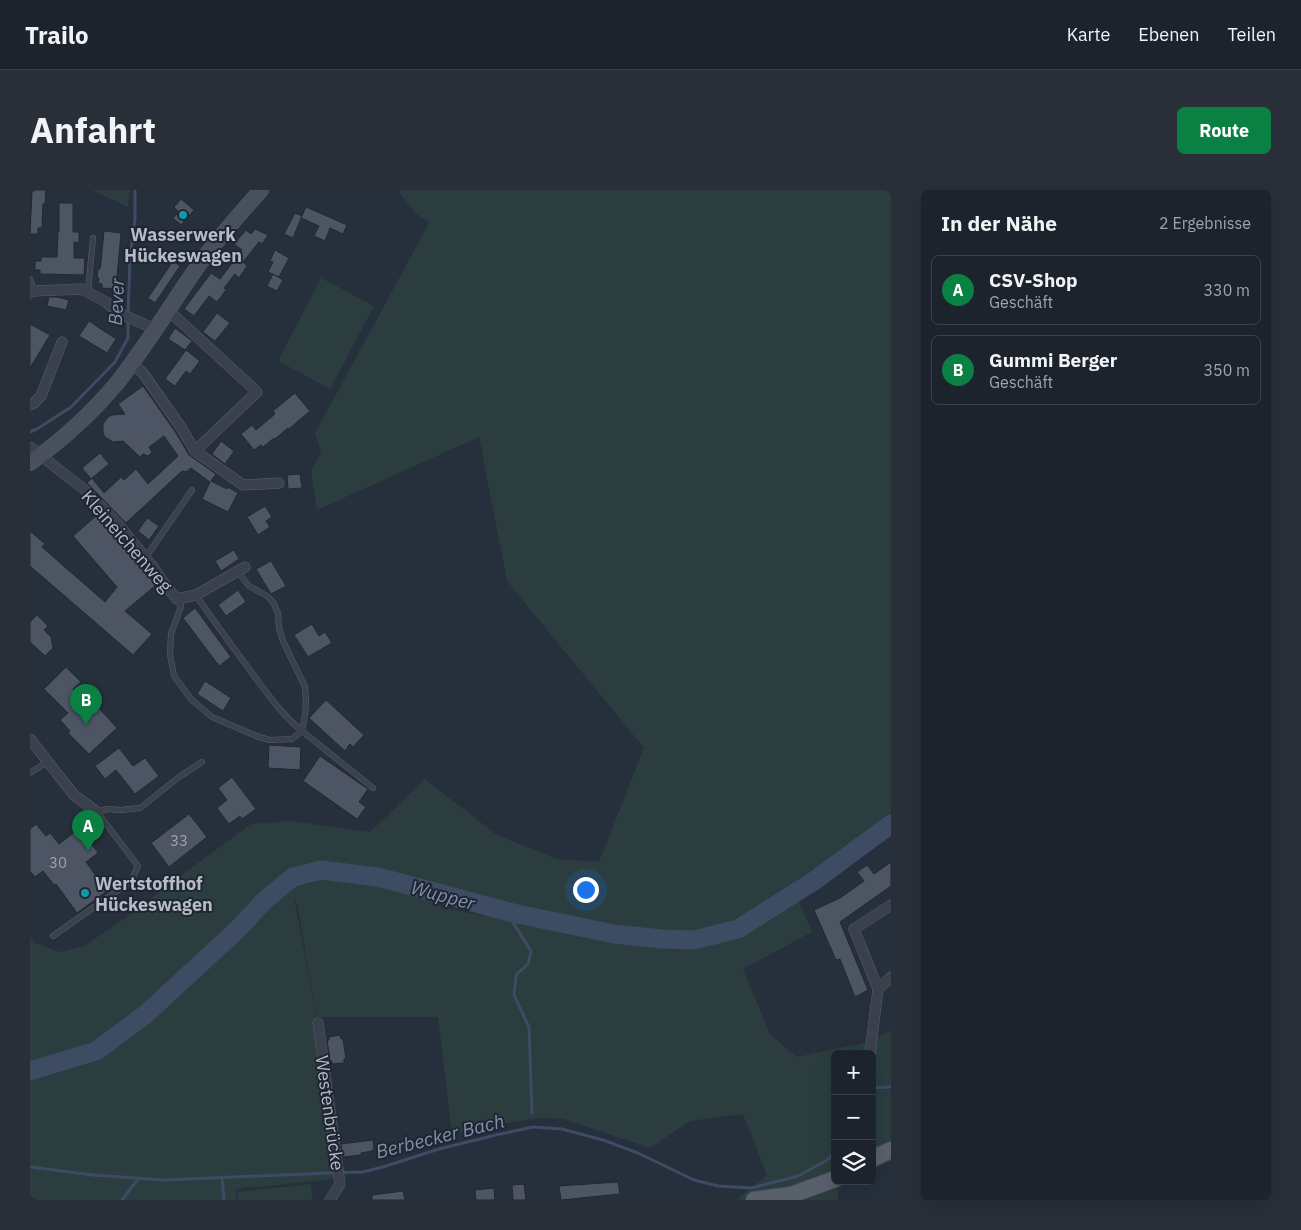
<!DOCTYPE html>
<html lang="de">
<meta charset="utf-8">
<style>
:root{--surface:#1c232d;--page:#292f39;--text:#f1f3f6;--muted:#a0a4aa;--line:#3a4049;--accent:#0b8043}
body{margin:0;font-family:"IBM Plex Sans",sans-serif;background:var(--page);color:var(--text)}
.controls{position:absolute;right:15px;bottom:15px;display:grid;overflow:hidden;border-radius:8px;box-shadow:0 5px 20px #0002}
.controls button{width:45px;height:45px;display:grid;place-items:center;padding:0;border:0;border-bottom:1px solid var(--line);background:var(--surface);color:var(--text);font:25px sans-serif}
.you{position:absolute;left:555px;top:699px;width:18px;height:18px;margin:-12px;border:4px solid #fff;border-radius:50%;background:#1a73e8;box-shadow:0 0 0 8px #1a73e833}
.badge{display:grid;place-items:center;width:32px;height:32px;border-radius:50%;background:var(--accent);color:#fff;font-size:16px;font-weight:700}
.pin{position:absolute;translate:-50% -41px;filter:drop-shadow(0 1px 2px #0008)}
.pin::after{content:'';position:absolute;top:26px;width:18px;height:15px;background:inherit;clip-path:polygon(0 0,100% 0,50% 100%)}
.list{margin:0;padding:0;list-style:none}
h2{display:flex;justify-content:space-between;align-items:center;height:65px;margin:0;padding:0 20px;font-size:21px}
h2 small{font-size:16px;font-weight:400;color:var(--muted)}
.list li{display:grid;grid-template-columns:32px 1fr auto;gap:15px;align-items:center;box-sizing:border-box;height:70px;margin:0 10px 10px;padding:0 10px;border:1px solid var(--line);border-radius:8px}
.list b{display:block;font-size:19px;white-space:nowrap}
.list p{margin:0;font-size:16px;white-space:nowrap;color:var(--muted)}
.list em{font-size:16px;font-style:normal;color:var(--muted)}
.icon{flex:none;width:28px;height:28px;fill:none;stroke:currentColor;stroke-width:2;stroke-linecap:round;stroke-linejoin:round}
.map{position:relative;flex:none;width:861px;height:1010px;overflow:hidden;border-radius:8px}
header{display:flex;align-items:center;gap:30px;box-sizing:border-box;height:70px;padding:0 25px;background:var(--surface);border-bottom:1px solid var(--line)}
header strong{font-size:24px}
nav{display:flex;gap:28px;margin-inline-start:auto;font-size:18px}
.intro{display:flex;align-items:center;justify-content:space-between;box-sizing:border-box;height:120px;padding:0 30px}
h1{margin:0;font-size:35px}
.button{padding:12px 22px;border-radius:8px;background:var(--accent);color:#fff;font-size:18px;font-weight:700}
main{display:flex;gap:30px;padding:0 30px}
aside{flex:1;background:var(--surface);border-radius:8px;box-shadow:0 5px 20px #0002}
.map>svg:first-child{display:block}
.green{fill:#2b3d3f;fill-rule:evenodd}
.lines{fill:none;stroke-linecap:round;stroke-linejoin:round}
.stream{stroke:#3d4b63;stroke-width:3}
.river{stroke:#3d4b63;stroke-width:19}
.building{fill:#4d5564;stroke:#212833}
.lane-casing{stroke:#585f6a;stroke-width:6}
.street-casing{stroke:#585f6a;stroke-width:11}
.secondary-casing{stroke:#585f6a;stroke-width:16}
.primary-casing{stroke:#434a55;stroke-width:18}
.lane{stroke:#3a414c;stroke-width:5}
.street{stroke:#3a414c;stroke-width:10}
.secondary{stroke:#48505e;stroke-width:15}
.primary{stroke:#58606c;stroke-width:16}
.culture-dot{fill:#0f9aa8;stroke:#1f2631;stroke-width:2}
.labels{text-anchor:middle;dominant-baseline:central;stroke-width:4;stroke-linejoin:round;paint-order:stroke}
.number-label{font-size:15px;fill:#9ca2ae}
.poi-label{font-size:18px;font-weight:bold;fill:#b6bcc7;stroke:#1f2631}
.street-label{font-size:18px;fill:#b6bcc7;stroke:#1f2631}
.water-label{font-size:19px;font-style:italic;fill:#8091ac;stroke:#1f2631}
</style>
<header>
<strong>Trailo</strong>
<nav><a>Karte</a><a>Ebenen</a><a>Teilen</a></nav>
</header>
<div class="intro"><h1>Anfahrt</h1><a class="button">Route</a></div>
<main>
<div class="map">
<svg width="861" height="1010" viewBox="0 0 861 1010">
<rect width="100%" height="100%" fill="#262f3c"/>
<g class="green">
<polygon points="62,0 100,0 98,17"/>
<path d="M 368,0 L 861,0 L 861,632 L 807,673 L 763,698 L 782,742 L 713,779 L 740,844 L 767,867 L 842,851 L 861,840 L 861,960 L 842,969 L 842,864 L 805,864 L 805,989 L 724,1010 L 706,1010 L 737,985 L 713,924 L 660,931 L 620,958 L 533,929 L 509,928 L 454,937 L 422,944 L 408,827 L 287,827 L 267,714 L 264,708 L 288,833 L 305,989 L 206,999 L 206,1010 L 0,1010 L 0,746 L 5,753 L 30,762 L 54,756 L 100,725 L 146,689 L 221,634 L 261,631 L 340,642 L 395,589 L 467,645 L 527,669 L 569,672 L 614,558 L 477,391 L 449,247 L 287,320 L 281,281 L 291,262 L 285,243 L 399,33 L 385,23 ZM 402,706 L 532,725 L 576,736 L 472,718 L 454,726 L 403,715 Z"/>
<polygon points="291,88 344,116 300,199 248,171"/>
<polygon points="281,994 282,1010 208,1010 207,1002"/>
<polygon points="808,998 808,1010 769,1010"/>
</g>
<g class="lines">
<g class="stream">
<polyline points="98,124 100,68 105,29 105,0"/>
<polyline points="0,242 7,239 41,217 85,172 98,148 98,130"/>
<polyline points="483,723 482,731 501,761 498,774 486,785 484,805 499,837 502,923"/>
<polyline points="842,898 861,897"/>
<polyline points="0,977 63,985 133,990 298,983 333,982 353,977 409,959 466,945 503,937 532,939 573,950 608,963 664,990 688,996 721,998 768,986 799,969 805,960"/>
<polyline points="192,988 194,1010"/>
<polyline points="92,1010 108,989"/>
</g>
<polyline class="river" points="0,881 66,861 116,824 207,740 235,710 263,687 291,680 348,687 483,723 584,744 632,749 664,750 708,739 784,691 861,634"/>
</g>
<g class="building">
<polygon points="2,0 16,0 15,14 13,14 12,38 8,38 8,44 0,44"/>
<polygon points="151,9 164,20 151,35 143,28 149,22 144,17"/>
<polygon points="29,13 43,13 43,42 49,42 49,53 44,52 44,68 55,68 54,85 10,84 10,80 5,80 5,71 11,71 11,67 27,67 28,41 29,41"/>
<polygon points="276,17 317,35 313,44 300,38 295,51 284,46 289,36 271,28"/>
<polygon points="265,23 272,26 263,48 254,44"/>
<polygon points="225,39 238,45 232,54 229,52 213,72 217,76 209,88 205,84 194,98 196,100 187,112 179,106 164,126 154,119 181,83 190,89 212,60 204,54 216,40 221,44"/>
<polygon points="74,41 91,43 86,99 72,98 72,94 68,93 69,88 67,87 68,79 70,79 71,72"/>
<polygon points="245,60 259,68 249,87 238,82 243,72 240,71"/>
<polygon points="143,71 150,76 125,113 118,108"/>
<polygon points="243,84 253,90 247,101 237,96"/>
<polygon points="19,107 27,107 39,110 36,120 17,116"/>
<polygon points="187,123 200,133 185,151 173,142"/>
<polygon points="59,131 86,149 77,163 49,146"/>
<polygon points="0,134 20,145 0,178"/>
<polygon points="145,138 162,151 155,160 138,149"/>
<polygon points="156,160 170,171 160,184 156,181 145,196 135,189"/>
<polygon points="113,196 146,243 159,265 186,284 181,291 197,299 198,297 208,303 198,322 172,309 180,292 161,278 156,282 152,281 96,333 57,293 62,288 74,303 91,287 94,290 106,279 118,294 148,266 134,246 119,257 122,262 118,266 113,264 110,267 93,251 83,252 75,247 73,243 73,234 78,227 82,225 95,224 88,214"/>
<polygon points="265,203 280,221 259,239 258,238 245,249 244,248 233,257 231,255 224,260 211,244 222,235 226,240 245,224 243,221"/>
<polygon points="191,251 204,261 195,274 182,264"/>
<polygon points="70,263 79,274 61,289 52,278"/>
<polygon points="270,284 272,298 258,299 257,285"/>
<polygon points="235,316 242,327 236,331 240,337 228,345 217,327"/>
<polygon points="66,326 126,395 95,421 122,444 103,465 0,376 0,341 15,354 12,357 75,412 87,397 43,346"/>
<polygon points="117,328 129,336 119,350 108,341"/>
<polygon points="204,360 209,369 191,381 185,371"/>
<polygon points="241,371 256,396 241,404 226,379"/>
<polygon points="208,400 216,412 196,426 188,415"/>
<polygon points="165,418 201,467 189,476 153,428"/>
<polygon points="7,425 18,436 14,440 21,447 23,458 15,466 0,452 0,432"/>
<polygon points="282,434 289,446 295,442 302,453 278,467 264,445"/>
<polygon points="36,477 51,492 43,499 63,517 66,515 87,538 59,564 38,543 40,541 30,530 38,523 14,499"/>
<polygon points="175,491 201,508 193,521 167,504"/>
<polygon points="296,510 334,545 323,557 320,554 315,561 279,528"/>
<polygon points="239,555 271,557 270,580 238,578"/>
<polygon points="89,558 103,576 115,568 129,586 105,604 86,580 75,589 65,576"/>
<polygon points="290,566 338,599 329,612 336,617 327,629 273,591"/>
<polygon points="202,587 226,619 212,629 210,626 199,634 187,618 197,610 188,598"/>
<polygon points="159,624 177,647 139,677 121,653"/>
<polygon points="6,634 16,646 20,643 29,654 50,638 68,663 56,672 77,701 47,723 26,694 24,695 13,681 5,687 0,681 0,639"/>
<polygon points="861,672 861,696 810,732 838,800 825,807 810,769 806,770 784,720 810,708 834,691 827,682 837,675 844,684"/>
<polygon points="310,845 311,849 313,849 316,869 314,869 314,873 302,874 302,871 300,871 297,850 299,850 299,847"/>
<polygon points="343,950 344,958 342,961 331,963 331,965 313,967 311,954"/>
<polygon points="588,992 590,1004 531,1010 529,996"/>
<polygon points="494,994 496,1010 483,1010 482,995"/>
<polygon points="464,998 465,1010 446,1010 445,1000"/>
<polygon points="373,1001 375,1010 342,1010 342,1005"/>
</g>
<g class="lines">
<g class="lane-casing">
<g id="lane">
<polyline points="0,89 4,101 0,106"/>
<polyline points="58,102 63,48"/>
<polyline points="116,367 162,300"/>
<polyline points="208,382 219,396 237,406 243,412 248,423 249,438 253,451 275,497 276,511 275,525 272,541 343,598"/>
<path d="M 147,409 L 151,416 L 141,444 L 140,465 L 144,486 L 161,509 L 182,527 L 229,547 L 240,550 L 262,549 L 272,541 C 252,525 237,503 222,483 C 203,457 184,432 166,405"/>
<polyline points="0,583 18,571"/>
<polyline points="23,746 101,691 108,676 67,622 78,619 90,620 110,618 149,587 172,572"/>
</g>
</g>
<g class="street-casing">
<g id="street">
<polyline points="4,101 52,99 76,112 89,123 125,139"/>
<polyline points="138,120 227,202 165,261 213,295 249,293"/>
<polyline points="101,173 113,183 152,239 165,261"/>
<polyline points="0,215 4,213 11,206 32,152"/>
<polyline points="0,257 55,300 88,334 123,377 136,396 147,409 166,405 215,377"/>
<polyline points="0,549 44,605 67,622"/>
<polyline points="848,799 861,787"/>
<polyline points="288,833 310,994 300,1010"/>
<polyline points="840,864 848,799 824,739 861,715"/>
</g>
</g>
<g class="secondary-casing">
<path id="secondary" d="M 0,273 C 32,250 62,223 87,193 C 117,155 142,113 170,73 C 188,48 210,24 231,0"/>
</g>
<g class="primary-casing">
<g id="primary">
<polyline points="842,969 861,960"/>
<polyline points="724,1010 761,1005 805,989"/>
</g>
</g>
<use href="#lane" class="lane"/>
<use href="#street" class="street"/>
<use href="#secondary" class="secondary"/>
<use href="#primary" class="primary"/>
</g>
<g class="culture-dot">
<circle cx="153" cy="25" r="5"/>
<circle cx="55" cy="703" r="5"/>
</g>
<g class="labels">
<g class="number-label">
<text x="149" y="650">33</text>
<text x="28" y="672">30</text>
</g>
<g class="poi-label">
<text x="153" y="44">Wasserwerk<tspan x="153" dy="21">Hückeswagen</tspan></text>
<text x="65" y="693" text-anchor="start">Wertstoffhof<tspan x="65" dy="21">Hückeswagen</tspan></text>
</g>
<g class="street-label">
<text transform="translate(97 351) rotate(49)">Kleineichenweg</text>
<text transform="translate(300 923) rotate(82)">Westenbrücke</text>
</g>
<g class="water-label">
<text transform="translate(86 112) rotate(-87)">Bever</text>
<text transform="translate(413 705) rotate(15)">Wupper</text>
<text transform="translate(410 946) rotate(-14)">Berbecker Bach</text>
</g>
</g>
</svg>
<div class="controls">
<button>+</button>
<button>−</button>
<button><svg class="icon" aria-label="layers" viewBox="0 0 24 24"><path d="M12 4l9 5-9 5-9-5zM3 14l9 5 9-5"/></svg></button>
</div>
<div class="you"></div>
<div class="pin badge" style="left:58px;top:661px">A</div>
<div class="pin badge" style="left:56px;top:535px">B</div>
</div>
<aside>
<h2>In der Nähe<small>2 Ergebnisse</small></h2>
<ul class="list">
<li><span class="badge">A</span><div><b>CSV-Shop</b><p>Geschäft</p></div><em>330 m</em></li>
<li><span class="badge">B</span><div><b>Gummi Berger</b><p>Geschäft</p></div><em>350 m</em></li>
</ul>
</aside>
</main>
